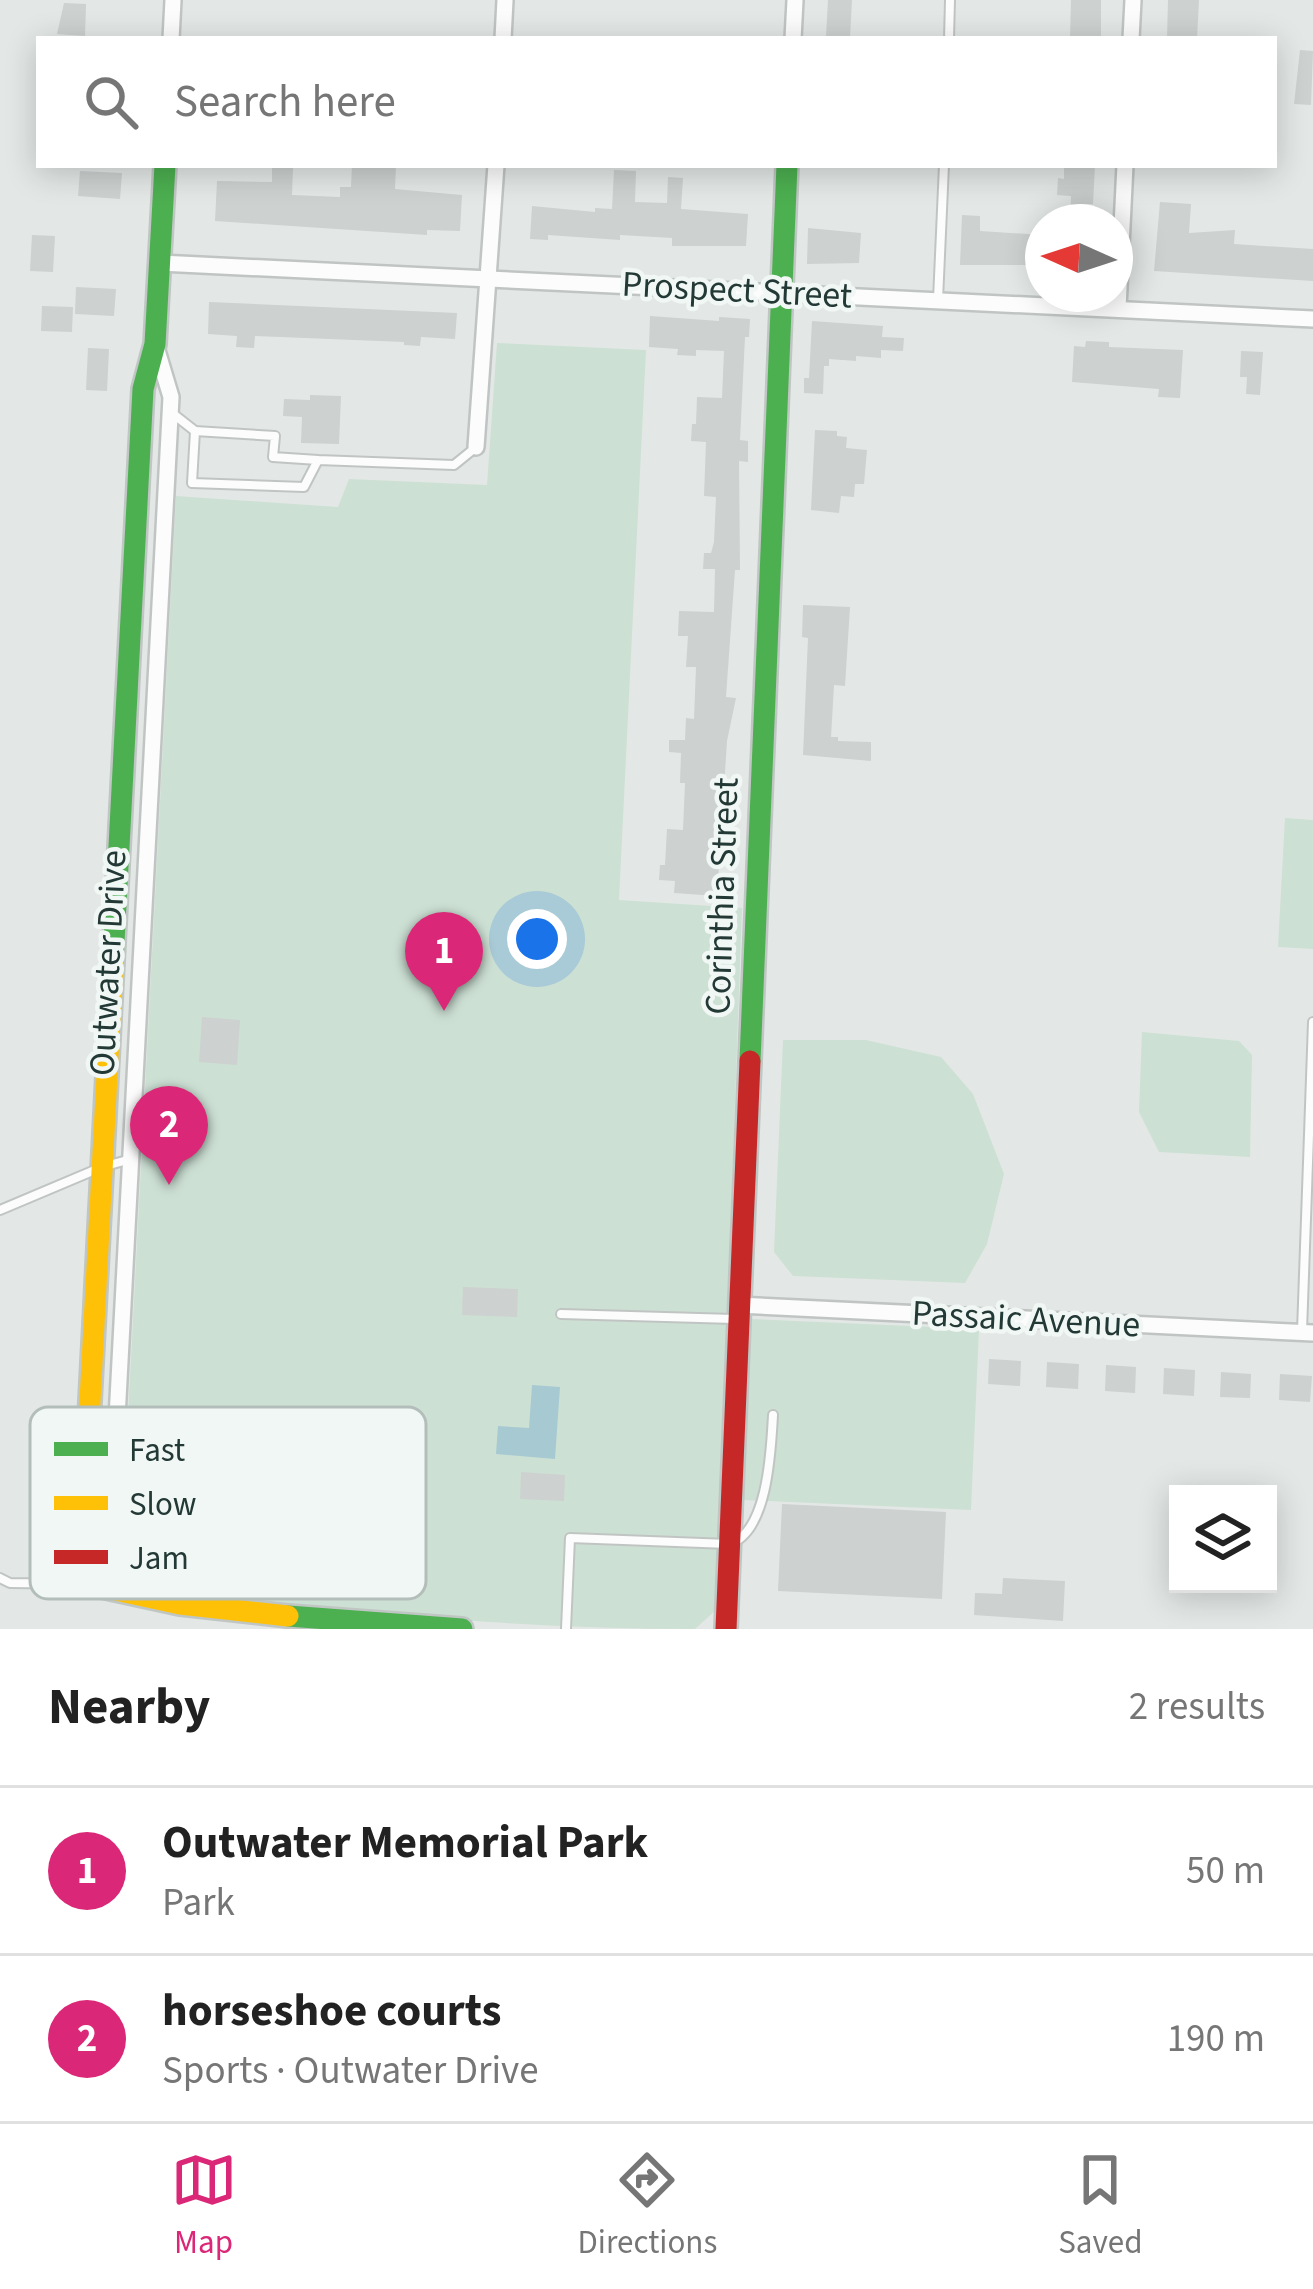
<!DOCTYPE html>
<meta charset="utf-8">
<style>
:root{--surface:#fff;--page:#f2f2f2;--text:#222;--muted:#767676;--line:#e0e0e0;--accent:#db2777}
body{margin:0;font-family:"Source Sans 3",sans-serif;background:var(--page);color:var(--text)}
.controls{position:absolute;right:36px;bottom:36px;display:grid;overflow:hidden;border-radius:0px;box-shadow:0 6px 30px #0003}
.controls button{width:108px;height:108px;display:grid;place-items:center;padding:0;border:0;border-bottom:3px solid var(--line);background:var(--surface);color:var(--text);font:60px sans-serif}
.compass{position:absolute;left:1025px;top:204px;width:108px;height:108px;border-radius:50%;background:var(--surface);box-shadow:0 6px 30px #0003;rotate:273deg}
.you{position:absolute;left:537px;top:939px;width:42px;height:42px;margin:-30px;border:9px solid #fff;border-radius:50%;background:#1a73e8;box-shadow:0 0 0 18px #1a73e833}
.badge{display:grid;place-items:center;width:78px;height:78px;border-radius:50%;background:var(--accent);color:#fff;font-size:39px;font-weight:700}
.pin{position:absolute;translate:-50% -99px;filter:drop-shadow(0 3px 6px #0008)}
.pin::after{content:'';position:absolute;top:63px;width:42px;height:36px;background:inherit;clip-path:polygon(0 0,100% 0,50% 100%)}
.list{margin:0;padding:0;list-style:none}
h2{display:flex;justify-content:space-between;align-items:center;height:156px;margin:0;padding:0 48px;font-size:51px}
h2 small{font-size:39px;font-weight:400;color:var(--muted)}
.list li{display:grid;grid-template-columns:78px 1fr auto;gap:36px;align-items:center;box-sizing:border-box;height:168px;padding:0 48px;border-top:3px solid var(--line)}
.list b{display:block;font-size:45px;white-space:nowrap}
.list p{margin:0;font-size:39px;white-space:nowrap;color:var(--muted)}
.list em{font-size:39px;font-style:normal;color:var(--muted)}
.icon{flex:none;width:66px;height:66px;fill:none;stroke:currentColor;stroke-width:2;stroke-linecap:round;stroke-linejoin:round}
.map{position:relative;flex:none;width:1313px;height:1629px;overflow:hidden}
.search{position:absolute;background:var(--surface);box-shadow:0 6px 30px #0003;left:36px;right:36px;top:36px;height:132px;display:flex;align-items:center;gap:30px;box-sizing:border-box;padding:0 42px;border-radius:0px;color:var(--muted);font-size:45px}
.sheet{height:492px;background:var(--surface)}
nav{display:flex;justify-content:space-around;align-items:center;box-sizing:border-box;height:168px;border-top:3px solid var(--line);background:var(--surface);font-size:33px;color:var(--muted)}
nav a{display:grid;justify-items:center;gap:6px}
nav .on{color:var(--accent)}
.map>svg:first-child{display:block}
.green{fill:#cde0d4}
.water{fill:#a7c9d2}
.building{fill:#cdd1d0}
.lines{fill:none;stroke-linecap:round;stroke-linejoin:round}
.lane-casing{stroke:#c0c5c3;stroke-width:12}
.street-casing{stroke:#c0c5c3;stroke-width:20}
.fast-casing{stroke:#c0c6c3;stroke-width:26}
.slow-casing{stroke:#c0c6c3;stroke-width:26}
.jam-casing{stroke:#c0c6c3;stroke-width:26}
.lane{stroke:#fbfcfb;stroke-width:8}
.street{stroke:#fbfcfb;stroke-width:15}
.fast{stroke:#4caf50;stroke-width:21}
.slow{stroke:#ffc107;stroke-width:21}
.jam{stroke:#c62828;stroke-width:21}
.labels{text-anchor:middle;dominant-baseline:central;stroke-width:9;stroke-linejoin:round;paint-order:stroke}
.street-label{font-size:36px;fill:#233935;stroke:#f1f7f4}
.key{fill:#f1f7f4;stroke:#b3bebb;stroke-width:3}
.key-label{font-size:33px;fill:#233935}
</style>
<div class="map">
<svg width="1313" height="1629" viewBox="0 0 1313 1629">
<rect width="100%" height="100%" fill="#e3e8e6"/>
<g class="green">
<path d="M 497,343 L 646,350 L 619,900 L 742,908 L 717,1609 L 695,1629 C 515,1629 335,1611 156,1592 L 134,1583 L 120,1568 L 176,496 L 338,507 L 349,479 L 487,485 Z"/>
<polygon points="1285,818 1313,820 1313,949 1278,947"/>
<polygon points="1142,1032 1239,1041 1252,1055 1250,1157 1159,1152 1139,1112"/>
<polygon points="783,1040 866,1040 941,1057 973,1094 1004,1174 987,1244 965,1283 793,1276 774,1252"/>
<polygon points="751,1319 979,1329 971,1510 743,1500"/>
</g>
<polygon class="water" points="532,1385 560,1387 555,1459 496,1454 498,1426 529,1428"/>
<g class="building">
<polygon points="828,0 852,0 850,38 826,36"/>
<polygon points="1071,0 1101,0 1101,39 1070,39"/>
<polygon points="1168,0 1199,0 1197,39 1167,39"/>
<polygon points="64,3 86,4 85,36 57,34"/>
<polygon points="1300,50 1313,51 1311,105 1294,104"/>
<polygon points="352,165 396,165 395,189 462,195 460,231 427,230 427,235 215,221 217,181 272,182 272,167 293,168 292,195 340,197 340,187 351,187"/>
<polygon points="1064,165 1095,165 1093,204 1084,204 1083,222 1070,222 1071,196 1057,195 1058,178 1064,179"/>
<polygon points="614,170 636,171 635,202 667,203 668,177 683,178 681,209 748,214 746,246 672,246 672,238 620,235 620,240 548,235 548,240 530,239 532,206 595,212 595,208 612,209"/>
<polygon points="80,171 122,173 120,199 78,196"/>
<polygon points="1160,202 1191,204 1189,233 1235,230 1234,244 1313,249 1313,281 1154,271"/>
<polygon points="962,215 980,216 980,231 1043,235 1043,265 960,265"/>
<polygon points="808,228 861,233 859,263 807,264"/>
<polygon points="32,235 55,236 53,272 30,271"/>
<polygon points="76,287 116,289 114,316 75,314"/>
<polygon points="209,302 457,313 455,339 421,337 420,346 404,345 404,342 255,336 254,348 236,347 237,336 208,334"/>
<polygon points="42,306 73,307 72,332 41,331"/>
<polygon points="650,316 719,321 719,317 750,319 749,337 745,337 740,440 748,441 748,462 739,461 740,570 735,570 726,697 736,698 727,741 717,896 674,893 675,881 659,880 660,865 665,865 667,829 683,830 685,783 680,783 681,753 669,752 669,740 685,740 686,718 694,719 696,667 686,667 688,636 678,636 679,611 714,612 715,569 703,569 704,553 711,553 714,542 716,497 704,496 706,442 691,441 692,424 696,424 697,397 722,398 724,351 696,350 696,356 677,355 678,349 649,347"/>
<polygon points="812,321 883,326 882,337 904,338 903,351 881,350 881,358 856,356 856,361 829,359 829,366 824,366 823,394 804,393 804,378 809,378"/>
<polygon points="1086,341 1109,342 1109,347 1183,350 1180,398 1158,397 1159,389 1072,382 1074,346 1085,347"/>
<polygon points="88,348 109,349 107,391 86,390"/>
<polygon points="1241,351 1263,352 1260,395 1246,394 1247,377 1240,377"/>
<polygon points="310,395 341,396 339,444 301,443 302,417 283,416 284,399 310,400"/>
<polygon points="815,430 837,431 837,436 847,437 846,448 867,450 864,484 855,484 854,497 841,496 839,513 811,510"/>
<polygon points="803,605 850,607 845,686 834,685 831,737 838,737 838,741 871,742 871,761 803,755 808,638 802,637"/>
<polygon points="202,1017 240,1020 237,1065 199,1062"/>
<polygon points="463,1287 518,1289 517,1317 462,1315"/>
<polygon points="989,1359 1021,1361 1020,1386 988,1384"/>
<polygon points="1047,1362 1079,1364 1078,1389 1046,1387"/>
<polygon points="1106,1365 1136,1367 1135,1393 1105,1391"/>
<polygon points="1164,1368 1195,1370 1194,1396 1163,1394"/>
<polygon points="1221,1372 1251,1374 1250,1398 1220,1397"/>
<polygon points="1280,1374 1312,1376 1310,1402 1279,1400"/>
<polygon points="521,1472 565,1475 564,1501 520,1499"/>
<polygon points="782,1504 946,1512 942,1599 778,1591"/>
<polygon points="1003,1578 1065,1581 1063,1621 974,1615 975,1593 1002,1594"/>
</g>
<g class="lines">
<g class="lane-casing">
<g id="lane">
<polyline points="949,39 950,0"/>
<polyline points="938,300 944,165"/>
<polyline points="172,413 195,431"/>
<polyline points="318,460 273,457 275,436 195,431 192,483 304,487 318,460 454,465 475,448"/>
<polyline points="0,1210 102,1167 131,1159"/>
<polyline points="561,1314 734,1319"/>
<polyline points="1302,1331 1313,1022"/>
<polyline points="0,1578 10,1583 87,1584"/>
<path d="M 566,1629 L 570,1538 L 729,1544 C 768,1533 771,1450 773,1415"/>
</g>
</g>
<g class="street-casing">
<g id="street">
<polyline points="171,39 173,0"/>
<polyline points="503,39 505,0"/>
<polyline points="793,39 795,0"/>
<polyline points="1131,39 1133,0"/>
<polyline points="160,263 1313,319"/>
<polyline points="1118,308 1125,165"/>
<polyline points="476,447 496,165"/>
<polyline points="738,1305 1313,1333"/>
<polyline points="108,1588 171,397 156,347"/>
</g>
</g>
<g class="fast-casing">
<g id="fast">
<polyline points="113,961 143,389 155,344 165,165"/>
<polyline points="750,1061 787,165"/>
<polyline points="288,1616 462,1629"/>
</g>
</g>
<g class="slow-casing">
<polyline id="slow" points="113,961 83,1535 88,1584 180,1604 288,1616"/>
</g>
<g class="jam-casing">
<polyline id="jam" points="726,1629 750,1061"/>
</g>
<use href="#lane" class="lane"/>
<use href="#street" class="street"/>
<use href="#fast" class="fast"/>
<use href="#slow" class="slow"/>
<use href="#jam" class="jam"/>
</g>
<g class="labels">
<g class="street-label">
<text transform="translate(737 290) rotate(3)">Prospect Street</text>
<text transform="translate(722 896) rotate(-88)">Corinthia Street</text>
<text transform="translate(108 963) rotate(-87)">Outwater Drive</text>
<text transform="translate(1026 1319) rotate(3)">Passaic Avenue</text>
</g>
</g>
<rect x="30" y="1407" width="396" height="192" rx="18" class="key"/>
<rect x="54" y="1442" width="54" height="14" fill="#4caf50"/>
<rect x="54" y="1496" width="54" height="14" fill="#ffc107"/>
<rect x="54" y="1550" width="54" height="14" fill="#c62828"/>
<g class="key-label">
<text x="129" y="1461">Fast</text>
<text x="129" y="1515">Slow</text>
<text x="129" y="1569">Jam</text>
</g>
</svg>
<div class="controls">
<button><svg class="icon" aria-label="layers" viewBox="0 0 24 24"><path d="M12 4l9 5-9 5-9-5zM3 14l9 5 9-5"/></svg></button>
</div>
<svg class="compass" viewBox="-18 -18 36 36"><path d="M0-13l5 13h-10z" fill="#e53935"/><path d="M0 13l5-13h-10z" fill="#767676"/></svg>
<div class="you"></div>
<div class="pin badge" style="left:444px;top:1011px">1</div>
<div class="pin badge" style="left:169px;top:1185px">2</div>
<div class="search"><svg class="icon" aria-label="search" viewBox="0 0 24 24"><circle cx="10" cy="10" r="6"/><path d="M15 15l6 6"/></svg>Search here</div>
</div>
<section class="sheet">
<h2>Nearby<small>2 results</small></h2>
<ul class="list">
<li><span class="badge">1</span><div><b>Outwater Memorial Park</b><p>Park</p></div><em>50 m</em></li>
<li><span class="badge">2</span><div><b>horseshoe courts</b><p>Sports · Outwater Drive</p></div><em>190 m</em></li>
</ul>
</section>
<nav>
<a class="on"><svg class="icon" aria-label="map" viewBox="0 0 24 24"><path d="M3 6l6-2 6 2 6-2v14l-6 2-6-2-6 2zM9 4v14M15 6v14"/></svg>Map</a>
<a><svg class="icon" aria-label="directions" viewBox="0 0 24 24"><path d="M12 3l9 9-9 9-9-9zM9 14v-3h6M13 9l2 2-2 2"/></svg>Directions</a>
<a><svg class="icon" aria-label="saved" viewBox="0 0 24 24"><path d="M7 4h10v16l-5-4-5 4z"/></svg>Saved</a>
</nav>
